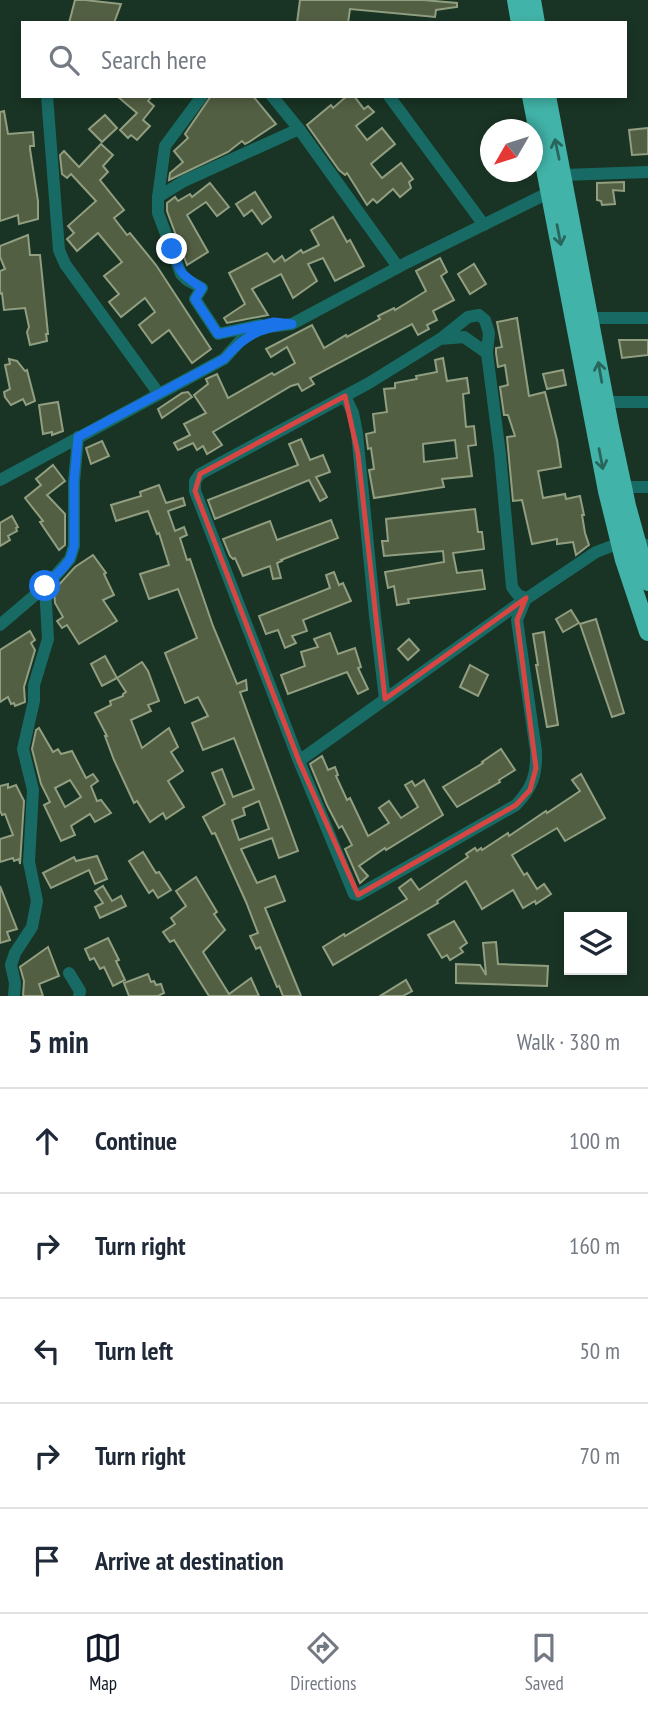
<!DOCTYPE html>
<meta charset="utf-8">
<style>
:root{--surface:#fff;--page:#f6f6f7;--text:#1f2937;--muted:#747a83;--line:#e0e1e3;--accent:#111827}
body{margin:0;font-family:"PT Sans Narrow",sans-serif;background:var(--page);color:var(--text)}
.controls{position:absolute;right:21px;bottom:21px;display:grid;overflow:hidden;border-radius:0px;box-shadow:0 4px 10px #0003}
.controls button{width:63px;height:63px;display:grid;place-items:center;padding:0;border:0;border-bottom:2px solid var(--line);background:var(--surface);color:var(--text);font:35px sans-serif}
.compass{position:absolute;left:480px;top:119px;width:63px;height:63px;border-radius:50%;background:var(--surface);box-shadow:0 4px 10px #0003;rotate:231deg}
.stop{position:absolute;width:21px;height:21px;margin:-16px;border:5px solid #1a73e8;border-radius:50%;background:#fff}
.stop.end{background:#1a73e8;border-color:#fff;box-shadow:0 2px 7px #0008}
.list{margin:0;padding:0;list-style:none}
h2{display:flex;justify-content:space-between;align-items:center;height:91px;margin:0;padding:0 28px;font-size:30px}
h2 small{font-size:23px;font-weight:400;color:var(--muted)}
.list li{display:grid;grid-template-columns:46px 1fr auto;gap:21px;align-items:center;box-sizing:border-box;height:105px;padding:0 28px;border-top:2px solid var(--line)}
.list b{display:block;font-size:26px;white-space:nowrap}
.list em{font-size:23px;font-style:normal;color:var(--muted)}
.icon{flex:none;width:38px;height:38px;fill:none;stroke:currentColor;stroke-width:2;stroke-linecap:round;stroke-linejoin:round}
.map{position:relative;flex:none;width:648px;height:996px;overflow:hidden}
.search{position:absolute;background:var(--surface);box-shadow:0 4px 10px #0003;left:21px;right:21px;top:21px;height:77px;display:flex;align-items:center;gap:18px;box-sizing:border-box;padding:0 24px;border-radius:0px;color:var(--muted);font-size:26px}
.sheet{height:616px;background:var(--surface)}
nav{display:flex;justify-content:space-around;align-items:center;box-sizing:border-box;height:98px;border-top:2px solid var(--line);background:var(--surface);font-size:19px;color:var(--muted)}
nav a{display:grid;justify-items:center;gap:4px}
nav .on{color:var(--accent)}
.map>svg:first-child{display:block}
.building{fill:#535f43;stroke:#919e80;stroke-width:2;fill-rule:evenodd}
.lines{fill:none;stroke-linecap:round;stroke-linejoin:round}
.minor{stroke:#186b64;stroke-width:12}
.highway{stroke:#42b3a8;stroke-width:18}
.oneway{stroke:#28665c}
.route{stroke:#1a73e8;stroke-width:9}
.marked{fill:none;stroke:#d84644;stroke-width:5;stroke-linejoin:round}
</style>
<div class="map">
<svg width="648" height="996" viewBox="0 0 648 996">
<rect width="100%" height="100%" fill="#193424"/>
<g class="building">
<polygon points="75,0 85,0 121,4 114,23 69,23"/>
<polygon points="300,0 423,0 457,3 457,7 436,10 435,17 350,9 348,23 297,23"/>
<polygon points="117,96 152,96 148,101 154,106 143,120 150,126 137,140 131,135 128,138 120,130 137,113"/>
<polygon points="211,96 253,96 276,124 249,142 245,144 242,141 228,152 169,180 170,173 183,162 174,151 188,138 185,134"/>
<polygon points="347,96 354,96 364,109 368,106 374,112 356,126 367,140 382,128 395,144 371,164 382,178 401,163 413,179 409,182 411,188 400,197 393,189 377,203 373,199 367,205 347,173 345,175 339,170 307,125 331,105 333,108"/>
<polygon points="4,111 8,134 33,132 34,146 30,146 30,149 38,201 38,219 19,224 18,215 0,221 0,112"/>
<polygon points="105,115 117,128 102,142 89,129"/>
<polygon points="648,128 648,154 632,155 629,130"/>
<polygon points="101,144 113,155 103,166 108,172 100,180 124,210 114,218 127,235 130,233 156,265 211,349 192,363 169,330 152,343 139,325 155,312 145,298 121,317 109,302 119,294 104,276 122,262 98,233 77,251 67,239 74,233 68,226 96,201 71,174 67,178 62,174 60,155 64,151 79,167"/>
<polygon points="624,182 624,191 613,190 615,204 602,205 601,201 597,200 597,183"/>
<polygon points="210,183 229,207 217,216 206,202 187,215 208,252 187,265 167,211 167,203 175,197 178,201 190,194 192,197"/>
<polygon points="255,192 271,217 262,224 252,210 244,216 236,204"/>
<polygon points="333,217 347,242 350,240 364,266 335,281 323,258 308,264 317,281 293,298 281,274 252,289 268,315 227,323 224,318 245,304 229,273 267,253 274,262 282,256 285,261 301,250 303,253 319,245 311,230"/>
<polygon points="28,235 30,255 40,255 48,334 46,334 47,341 30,345 27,332 29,327 25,308 4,310 2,293 0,294 0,271 5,269 0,257 0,246"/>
<polygon points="440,258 447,272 441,276 454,300 433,311 437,320 427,325 429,329 418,335 412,324 310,378 314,384 302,391 298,384 291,386 213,432 222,445 207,454 203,446 197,450 193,443 178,450 174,443 190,435 184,424 206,413 194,395 208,384 206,379 217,374 228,398 272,373 274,375 295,363 287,347 271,357 266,349 312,325 324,348 346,335 347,337 380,319 378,316 394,308 395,310 426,291 416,271"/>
<polygon points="474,264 486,284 470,294 458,274"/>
<polygon points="517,318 529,396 545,392 557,440 561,467 538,471 543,498 565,494 566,499 580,496 584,515 582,515 585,533 589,545 576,555 573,542 557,544 557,539 532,544 522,500 513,501 507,437 515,436 508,415 504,415 500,387 508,385 505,365 498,367 496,353 496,348 502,347 497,322"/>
<polygon points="619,340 648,340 648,355 622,358"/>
<path d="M 443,358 L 447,381 L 467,378 L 469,393 L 463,394 L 466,427 L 474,426 L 476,445 L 468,446 L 472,476 L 442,479 L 444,487 L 374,498 L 369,470 L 374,469 L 371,448 L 368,449 L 366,434 L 375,432 L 373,414 L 387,412 L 384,389 L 395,388 L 395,383 L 417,379 L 416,376 L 437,372 L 435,360 ZM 455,440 L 457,458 L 424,462 L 423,444 Z"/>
<polygon points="9,359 17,361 25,371 27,370 35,401 26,405 23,399 11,405 5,397 4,392 10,389 5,365 10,364"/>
<polygon points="563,370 566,385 547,389 543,374"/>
<polygon points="188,392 192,397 162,418 158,409 182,393"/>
<polygon points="58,402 63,431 52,435 52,432 43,434 39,405"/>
<polygon points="301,439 310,460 323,455 330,472 316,477 327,497 320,501 309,480 215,519 208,500 298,465 289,444"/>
<polygon points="102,441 109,456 91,464 86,448"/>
<polygon points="53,465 65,481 47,495 65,514 65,545 59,550 40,522 43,521 25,498 41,485 36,479"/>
<path d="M 159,485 L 166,503 L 183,498 L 185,505 L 168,511 L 175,531 L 184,527 L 187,535 L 180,538 L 187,560 L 190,559 L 213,626 L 237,684 L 246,680 L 247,690 L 240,692 L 298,851 L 279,858 L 272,838 L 241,849 L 257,883 L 275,876 L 285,901 L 265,908 L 301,996 L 283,996 L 279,986 L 277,987 L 260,947 L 256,949 L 250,936 L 258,933 L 246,902 L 215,833 L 212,834 L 203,817 L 225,804 L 212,773 L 222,769 L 233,797 L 254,789 L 234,738 L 203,750 L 192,723 L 208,716 L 198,697 L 185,703 L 165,653 L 197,638 L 178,589 L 149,599 L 140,574 L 169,565 L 159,533 L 157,534 L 148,511 L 116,521 L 111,505 L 141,496 L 140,492 ZM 259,801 L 269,829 L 239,840 L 232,820 L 245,815 L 243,808 Z"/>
<polygon points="475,509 478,532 482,532 484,549 453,553 457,573 482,570 485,589 408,599 409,603 397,605 394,586 388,588 385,572 444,562 443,551 384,556 382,541 388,541 386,519"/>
<polygon points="12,516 18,527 16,528 17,531 8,536 10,540 0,546 0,523"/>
<polygon points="331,520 338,538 281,560 282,561 277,563 281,578 273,579 270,566 243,576 235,558 233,559 230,556 223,539 270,521 277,540"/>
<polygon points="93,555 106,573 104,574 114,595 103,600 117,621 79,644 67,625 62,628 57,621 63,617 55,603 54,590 75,567"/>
<polygon points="334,572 339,585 343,583 351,601 303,620 307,631 292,636 296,643 285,648 278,630 266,634 259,616 330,588 326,575"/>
<polygon points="571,610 579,623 563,632 556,619"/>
<polygon points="596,619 624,713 612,717 580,624"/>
<polygon points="30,631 35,640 31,643 35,650 24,687 25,702 15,706 14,703 11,704 8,697 0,702 0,650"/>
<polygon points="544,632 558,725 547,727 536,665 538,665 533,634"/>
<polygon points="330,633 338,654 355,648 361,667 358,668 368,689 358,694 347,672 288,694 281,675 305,666 301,652 318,647 314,639"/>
<polygon points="409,639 419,650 408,660 398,649"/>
<polygon points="105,656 117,678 102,686 91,664"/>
<polygon points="142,662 148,671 159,701 148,705 151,711 131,720 142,748 169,728 178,747 171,752 183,771 168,781 184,807 166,819 163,813 150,822 137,801 134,803 114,760 105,736 107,736 95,713 111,705 110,701 123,696 123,694 126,692 117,678"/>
<polygon points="470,665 488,675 478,696 460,687"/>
<path d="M 39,728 L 53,752 L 58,749 L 61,754 L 72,751 L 86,778 L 93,774 L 98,781 L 91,786 L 97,801 L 101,800 L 111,813 L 95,822 L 90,814 L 71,826 L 75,835 L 61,841 L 44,805 L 50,802 L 41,784 L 32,749 L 36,730 ZM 70,780 L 81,797 L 65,807 L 55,788 Z"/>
<polygon points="501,749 515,770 499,780 500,782 457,807 443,787 483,763 482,762"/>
<polygon points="322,756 328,770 335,767 338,775 336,776 347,800 350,798 368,836 389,823 379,808 389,801 401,818 418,807 405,785 412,781 415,786 424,780 443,815 386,850 385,848 359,866 368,876 360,883 345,849 352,845 342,826 339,828 327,805 310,764"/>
<polygon points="581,774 605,818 565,841 557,828 512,855 524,875 527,873 537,889 544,884 551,894 536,904 535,901 523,908 513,890 482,909 466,881 437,901 438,903 333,965 323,947 344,934 345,936 407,899 399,888 411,879 419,890 468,857 466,854 475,848 477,851 481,848 482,850 508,833 509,836 546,811 547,813 580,791 572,780"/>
<polygon points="8,784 8,788 16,785 24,801 20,864 19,859 14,861 13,858 0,862 0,839 13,835 5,814 2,815 0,810 0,786"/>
<polygon points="143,852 156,873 159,872 171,890 158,898 153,890 149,893 129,861"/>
<polygon points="97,856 107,879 95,884 89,870 51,888 43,873 74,857 76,861"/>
<polygon points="196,877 217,912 214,914 225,930 203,952 229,994 251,978 259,996 209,996 174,940 170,942 163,932 175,924 171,918 186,906 176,891"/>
<polygon points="0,886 17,929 7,932 10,940 0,943"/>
<polygon points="103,886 112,901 121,896 126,906 100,918 95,907 103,903 95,891"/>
<polygon points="454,921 467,943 460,948 463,952 450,960 447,955 442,958 428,935"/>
<polygon points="108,938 119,960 116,961 125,980 113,986 104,967 100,969 94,958 90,960 85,949"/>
<polygon points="496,942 498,964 548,966 547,986 456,983 456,964 480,965 486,975 483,943"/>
<polygon points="48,947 59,976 39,984 43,996 23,996 24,981 20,967"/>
<polygon points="148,974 151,982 154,981 156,985 161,984 164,993 158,996 129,996 124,983"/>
<polygon points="406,980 412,991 403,996 380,996"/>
</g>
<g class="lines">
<g class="minor">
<polyline points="47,96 59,250 65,264 159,394"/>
<polyline points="202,96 165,146 158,197 158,213 181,274 187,280 202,288 195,299 218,334 260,325"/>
<polyline points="272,96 299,129"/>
<polyline points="389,96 484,225"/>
<polyline points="563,175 648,172"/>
<polyline points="158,197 184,181 299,129 398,267"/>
<polyline points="591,318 648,318"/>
<polyline points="443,337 468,317 479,315 485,320 489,333 487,353 500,454 512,587 518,595 526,598"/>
<path d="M 487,353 L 464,337 L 440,339 L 369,383 L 200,474 L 195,481 L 195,491 L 299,761 L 354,894 L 358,895 L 516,805 C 532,788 537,775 536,751 L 517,620 L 526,598"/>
<polyline points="345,396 353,413 357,433 375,616 385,699"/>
<polyline points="606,402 648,402"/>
<polyline points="0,480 224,359 240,341 256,331 268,327 292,324 408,262 550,192"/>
<polyline points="624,487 648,487"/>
<polyline points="0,625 48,584 70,559 74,546 74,482 78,437"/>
<polyline points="299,761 514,607 596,552 620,543 636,541 648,546"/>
<polyline points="69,973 80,991 79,996"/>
<polyline points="14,996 15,983 11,965 15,953 32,927 37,901 29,862 33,790 23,749 34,701 34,685 48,639 45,586"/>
</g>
<g class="highway">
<polyline points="516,0 520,23"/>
<polyline points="532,0 536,23"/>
<polyline points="531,96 607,491 624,560 648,632"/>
<polyline points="547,96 610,427 627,506 648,582"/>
</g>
</g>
<defs><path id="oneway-shaft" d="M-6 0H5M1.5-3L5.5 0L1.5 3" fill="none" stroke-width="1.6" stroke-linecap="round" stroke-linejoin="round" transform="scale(1.75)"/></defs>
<g class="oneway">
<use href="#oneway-shaft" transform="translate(557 149) rotate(-102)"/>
<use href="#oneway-shaft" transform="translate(559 235) rotate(79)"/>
<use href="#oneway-shaft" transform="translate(600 372) rotate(-100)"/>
<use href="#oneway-shaft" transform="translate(601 459) rotate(79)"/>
</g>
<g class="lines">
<path class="route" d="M 45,586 L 63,568 L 70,559 L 74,546 L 74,482 L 78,437 L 224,359 C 247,334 259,328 292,324 L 274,322 L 218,334 L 195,299 L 202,288 C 181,274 180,274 172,249"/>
</g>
<path class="marked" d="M 345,396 L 358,454 L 385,699 L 526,598 L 517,620 L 536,768 L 530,790 L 516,805 L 358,895 L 299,761 L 195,491 L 200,474 Z"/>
</svg>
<div class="controls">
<button><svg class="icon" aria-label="layers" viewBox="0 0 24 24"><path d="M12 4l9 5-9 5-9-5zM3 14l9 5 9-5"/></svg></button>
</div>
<svg class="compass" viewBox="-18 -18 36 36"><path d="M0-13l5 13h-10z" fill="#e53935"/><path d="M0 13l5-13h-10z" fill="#747a83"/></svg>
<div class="stop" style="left:45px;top:586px"></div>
<div class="stop end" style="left:172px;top:249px"></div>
<div class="search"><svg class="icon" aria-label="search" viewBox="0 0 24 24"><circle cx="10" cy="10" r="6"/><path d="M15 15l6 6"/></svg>Search here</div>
</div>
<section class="sheet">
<h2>5 min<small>Walk · 380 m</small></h2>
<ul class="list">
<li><svg class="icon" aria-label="ahead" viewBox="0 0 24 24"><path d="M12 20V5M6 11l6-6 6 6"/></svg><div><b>Continue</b></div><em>100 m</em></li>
<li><svg class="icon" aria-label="right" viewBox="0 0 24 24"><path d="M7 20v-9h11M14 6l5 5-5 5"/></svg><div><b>Turn right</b></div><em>160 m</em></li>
<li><svg class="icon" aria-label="left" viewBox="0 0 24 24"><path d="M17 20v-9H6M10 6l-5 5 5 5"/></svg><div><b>Turn left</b></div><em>50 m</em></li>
<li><svg class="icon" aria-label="right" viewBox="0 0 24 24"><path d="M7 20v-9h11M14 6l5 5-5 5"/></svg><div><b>Turn right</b></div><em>70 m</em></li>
<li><svg class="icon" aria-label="arrive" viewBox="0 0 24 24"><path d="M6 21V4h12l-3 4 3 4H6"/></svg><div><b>Arrive at destination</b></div></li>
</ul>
</section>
<nav>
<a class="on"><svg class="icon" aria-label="map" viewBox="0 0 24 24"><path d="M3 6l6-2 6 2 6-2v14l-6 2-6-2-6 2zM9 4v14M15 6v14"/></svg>Map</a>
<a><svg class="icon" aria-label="directions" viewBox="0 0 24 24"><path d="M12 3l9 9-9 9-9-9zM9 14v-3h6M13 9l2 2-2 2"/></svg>Directions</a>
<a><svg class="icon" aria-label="saved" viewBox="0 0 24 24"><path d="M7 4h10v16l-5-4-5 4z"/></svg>Saved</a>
</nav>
